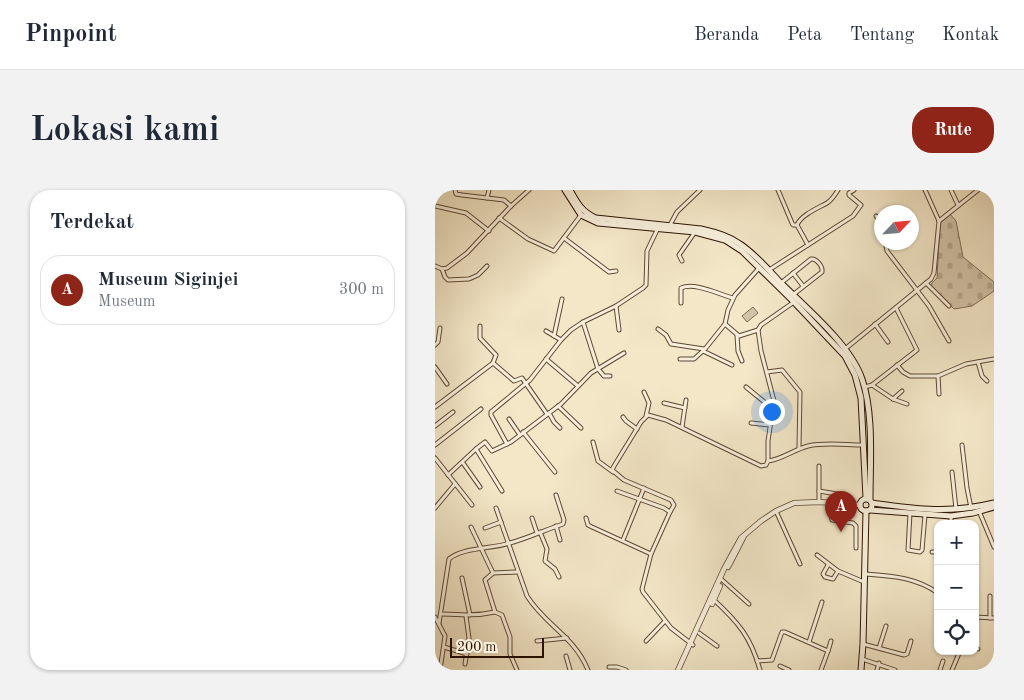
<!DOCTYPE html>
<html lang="id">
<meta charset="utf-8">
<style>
:root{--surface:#fff;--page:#f2f2f3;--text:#1f2937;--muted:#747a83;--line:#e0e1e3;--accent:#8f2418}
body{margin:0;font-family:"Old Standard TT",serif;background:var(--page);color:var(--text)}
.controls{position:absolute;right:15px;bottom:15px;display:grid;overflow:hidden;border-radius:10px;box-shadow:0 1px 4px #0004}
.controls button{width:45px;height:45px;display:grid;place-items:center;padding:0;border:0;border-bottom:1px solid var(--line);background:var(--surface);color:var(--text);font:25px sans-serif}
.compass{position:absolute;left:439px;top:15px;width:45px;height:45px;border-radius:50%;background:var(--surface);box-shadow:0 1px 4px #0004;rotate:64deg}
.scale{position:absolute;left:15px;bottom:12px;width:94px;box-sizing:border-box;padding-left:5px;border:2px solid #2d1303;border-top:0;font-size:14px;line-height:18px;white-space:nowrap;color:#2d1303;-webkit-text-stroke:4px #f7efdb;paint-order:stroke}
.you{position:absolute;left:336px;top:221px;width:18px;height:18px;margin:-12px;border:4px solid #fff;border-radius:50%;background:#1a73e8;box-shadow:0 0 0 8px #1a73e833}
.badge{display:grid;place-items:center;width:32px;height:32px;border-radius:50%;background:var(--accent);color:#fff;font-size:16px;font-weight:700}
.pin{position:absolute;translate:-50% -41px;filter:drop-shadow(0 1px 2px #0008)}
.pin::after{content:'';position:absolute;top:26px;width:18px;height:15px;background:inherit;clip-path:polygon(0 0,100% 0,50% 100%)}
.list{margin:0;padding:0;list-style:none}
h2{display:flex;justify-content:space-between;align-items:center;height:65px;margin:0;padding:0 20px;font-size:21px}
h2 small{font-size:16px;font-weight:400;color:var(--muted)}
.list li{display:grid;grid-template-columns:32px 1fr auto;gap:15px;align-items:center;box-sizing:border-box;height:70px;margin:0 10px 10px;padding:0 10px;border:1px solid var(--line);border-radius:20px}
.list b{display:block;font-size:19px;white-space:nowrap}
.list p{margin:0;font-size:16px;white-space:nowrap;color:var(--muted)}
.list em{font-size:16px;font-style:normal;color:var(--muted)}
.icon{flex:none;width:28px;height:28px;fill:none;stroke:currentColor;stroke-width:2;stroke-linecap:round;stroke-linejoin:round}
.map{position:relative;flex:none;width:559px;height:480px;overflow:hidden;border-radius:20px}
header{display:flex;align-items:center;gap:30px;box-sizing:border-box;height:70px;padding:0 25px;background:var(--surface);border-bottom:1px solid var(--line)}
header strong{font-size:24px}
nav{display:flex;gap:28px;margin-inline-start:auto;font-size:18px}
.intro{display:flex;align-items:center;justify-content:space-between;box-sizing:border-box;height:120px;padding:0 30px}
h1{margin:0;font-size:35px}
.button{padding:12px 22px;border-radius:20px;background:var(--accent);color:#fff;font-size:18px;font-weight:700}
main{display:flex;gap:30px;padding:0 30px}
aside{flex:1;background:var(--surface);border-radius:20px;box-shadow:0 1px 4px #0004}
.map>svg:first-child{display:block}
.cemetery{fill:url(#cemetery-stones);stroke:#7f6b55}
.pitch{fill:#d1c3a7;stroke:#7f6b55}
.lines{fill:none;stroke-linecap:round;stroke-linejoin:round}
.minor-casing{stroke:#5e4834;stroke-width:5}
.tertiary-casing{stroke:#5e4834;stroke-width:6}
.secondary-casing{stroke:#2d1303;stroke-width:7}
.minor{stroke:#f7efdb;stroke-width:3}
.tertiary{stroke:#f7efdb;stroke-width:4.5}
.secondary{stroke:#f7efdb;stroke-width:5}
</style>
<header>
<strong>Pinpoint</strong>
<nav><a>Beranda</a><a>Peta</a><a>Tentang</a><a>Kontak</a></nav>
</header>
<div class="intro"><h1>Lokasi kami</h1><a class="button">Rute</a></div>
<main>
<aside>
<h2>Terdekat<small></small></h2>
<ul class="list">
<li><span class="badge">A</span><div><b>Museum Siginjei</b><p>Museum</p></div><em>300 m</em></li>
</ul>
</aside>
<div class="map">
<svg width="559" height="480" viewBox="0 0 559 480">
<defs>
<pattern id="cemetery-stones" width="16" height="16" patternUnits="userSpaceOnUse" patternTransform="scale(1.25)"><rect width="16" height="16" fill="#d1c3a7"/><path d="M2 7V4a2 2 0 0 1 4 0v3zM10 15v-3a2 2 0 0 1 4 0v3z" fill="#b4a78e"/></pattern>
</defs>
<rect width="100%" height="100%" fill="#f3e7c8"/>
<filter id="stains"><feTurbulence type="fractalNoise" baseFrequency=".004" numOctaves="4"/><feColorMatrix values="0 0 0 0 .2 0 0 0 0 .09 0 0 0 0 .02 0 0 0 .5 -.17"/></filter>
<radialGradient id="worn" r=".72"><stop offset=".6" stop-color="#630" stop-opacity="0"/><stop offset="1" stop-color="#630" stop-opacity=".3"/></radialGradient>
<polygon class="cemetery" points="515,24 521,31 528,67 559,92 559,101 537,116 519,119 495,95 502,88 505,33"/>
<polygon class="pitch" points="318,117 323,123 312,132 307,126"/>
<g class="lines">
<g class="minor-casing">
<g id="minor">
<polyline points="20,0 21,4 27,5 69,10 76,16"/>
<polyline points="343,0 357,33 358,35 362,35 373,55"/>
<polyline points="490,0 504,31"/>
<polyline points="516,0 523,15"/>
<polyline points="555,0 559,3"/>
<polyline points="52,8 54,0"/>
<polyline points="0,16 31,23 54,41"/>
<polyline points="441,26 447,33"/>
<polyline points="64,28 93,49 119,61 146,25"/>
<polyline points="235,35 242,22 265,0"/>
<path d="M 362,35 C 366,25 383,18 392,13 C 397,10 400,5 403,0"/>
<polyline points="129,48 174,82 181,81"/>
<polyline points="453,52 451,56 452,61 494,116 514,151"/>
<polyline points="247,71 244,65 260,42"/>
<polyline points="0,76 7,79 12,78 32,63 76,16 94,0"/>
<polyline points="7,79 10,87 13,90 34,89 43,85 52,76"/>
<polyline points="334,80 418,26 426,15 414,5 414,3 419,0"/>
<polyline points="358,83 368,96"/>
<path d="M 346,93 L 376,69 C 381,68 388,76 387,82 L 359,104"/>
<polyline points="491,93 514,116"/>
<path d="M 246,113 L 246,98 C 260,92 283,104 298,108"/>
<polyline points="181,116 184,140"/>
<polyline points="148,132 163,179 169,186 175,186"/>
<polyline points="290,134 304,146 323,140"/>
<polyline points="440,134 453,152"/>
<polyline points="223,139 231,145 236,154 269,159"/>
<polyline points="111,141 126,150"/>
<polyline points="302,145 303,161 307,171"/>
<polyline points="119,146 127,109"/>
<polyline points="0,155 3,152 5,138"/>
<polyline points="410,159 496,89 499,83 504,31 543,0"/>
<polyline points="268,161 297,175"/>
<polyline points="111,169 143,196"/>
<polyline points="245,169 259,169 270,159 290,134 293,120 300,105 325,77"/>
<polyline points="543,172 547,186 552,191"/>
<polyline points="58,173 79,191 87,188 112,224"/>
<polyline points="462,175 468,182 475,186 503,186 531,174 559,169"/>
<polyline points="0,177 12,194"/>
<polyline points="332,182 347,180 365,202 364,258"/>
<polyline points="503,186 504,204"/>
<polyline points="437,195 458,209 472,214"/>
<polyline points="311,197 338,219"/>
<polyline points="430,197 437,195 482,160 461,118"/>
<polyline points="209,202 214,213 211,226"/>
<polyline points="458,209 467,201"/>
<polyline points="229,213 250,218"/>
<polyline points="123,216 146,238"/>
<polyline points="0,217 58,173 61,165 45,148 45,136"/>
<polyline points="114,223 119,232 125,238"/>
<polyline points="188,227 191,231 202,239"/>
<polyline points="74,229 85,245"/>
<polyline points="316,233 335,235"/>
<polyline points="0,236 18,222"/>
<polyline points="247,237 251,210"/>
<polyline points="88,242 120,282"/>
<polyline points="158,252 163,271 178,282"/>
<polyline points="72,254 56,225 56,222 95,190 126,150 136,140 148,132 181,116 208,98 211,95 212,61 223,38"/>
<polyline points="0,255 46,219"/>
<polyline points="527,255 532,298 536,318"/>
<polyline points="41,259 50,252 57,261 76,252 126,214 156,183 189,163"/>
<polyline points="0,268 37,315"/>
<polyline points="333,271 333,251 339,211 326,161 323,140 326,135 359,112"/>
<polyline points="28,273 45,297"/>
<polyline points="517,282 521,319"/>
<polyline points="13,285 41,259 67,301"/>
<polyline points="182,301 229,318 235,322 216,364"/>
<polyline points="384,301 402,304 404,313"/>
<polyline points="384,312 384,276"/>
<polyline points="399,313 396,324 397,330 418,333 421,336 421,358"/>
<polyline points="0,318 20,294"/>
<path d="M 61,318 L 92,406 C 110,435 139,446 153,480"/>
<polyline points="341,321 365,374"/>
<polyline points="544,321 559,357"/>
<path d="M 235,322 L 239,315 L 236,310 L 189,290 L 177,280 L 179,276 L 206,232 L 213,225 L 231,230 L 326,276 L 331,275 L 333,271 C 346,270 360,259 373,256 C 390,252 411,255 428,255"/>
<polyline points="475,323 473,360 485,362 487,360 490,325"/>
<polyline points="516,326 516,334"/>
<polyline points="97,328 102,343"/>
<polyline points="151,328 153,335 157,337 216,364 207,399 208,402 236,438 258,455"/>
<polyline points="121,336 125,350"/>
<polyline points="36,337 58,383"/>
<polyline points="50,338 66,332"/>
<polyline points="105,342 112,359 110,371 120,379 124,387"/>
<polyline points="188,350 209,298"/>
<polyline points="497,362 503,362"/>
<polyline points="382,365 403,381 429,392"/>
<polyline points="393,375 388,384 390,387 398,389 403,381"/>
<path d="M 430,384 C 457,386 480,387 503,403"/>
<polyline points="27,388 35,425"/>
<polyline points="285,388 314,414"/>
<polyline points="555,406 555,428"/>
<path d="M 278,409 C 303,432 316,447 325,480"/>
<path d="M 6,424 C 25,425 42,426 60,422"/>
<polyline points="0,427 10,446 5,480"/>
<polyline points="540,427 559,428"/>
<path d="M 4,433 L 14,369 C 28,357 58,359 75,353 C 93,348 110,340 128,334 L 129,330 L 121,305"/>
<polyline points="264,443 282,456"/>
<polyline points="102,451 132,448"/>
<polyline points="211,451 230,431"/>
<polyline points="374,452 387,412"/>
<polyline points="428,454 469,465 472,464 476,451"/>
<polyline points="9,457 32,464"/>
<polyline points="444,458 451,436"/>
<polyline points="540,458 543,459"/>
<polyline points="393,461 396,451"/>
<polyline points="131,466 135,480"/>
<polyline points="427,469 460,480"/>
<polyline points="322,471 337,470 347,442 350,442 393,461 386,480"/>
<polyline points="30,474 34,448 31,426"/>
<polyline points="345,476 354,480"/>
<polyline points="174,477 182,477 191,480"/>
<polyline points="82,480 75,464 75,447 67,425 60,422 50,390 58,383 82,382"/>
<polyline points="442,480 444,473"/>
<polyline points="505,480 508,471"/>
<polyline points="517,480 525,461"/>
</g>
</g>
<g class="tertiary-casing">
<g id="tertiary">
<polyline points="293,377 309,346"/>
<polyline points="277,414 285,396"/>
<polyline points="243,480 289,379 306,348 326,331 341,321 359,313 384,312 425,315"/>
</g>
</g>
<g class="secondary-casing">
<g id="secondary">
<polyline points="130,0 146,25 163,33 260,42 290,50 307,61 359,112 410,166 420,185 426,208 431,308"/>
<path d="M 135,0 C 142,13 147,22 161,28 L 266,39 C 280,42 294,46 305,54 C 320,64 332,78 344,91 C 370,117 415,154 427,189 C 439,223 435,274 435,310"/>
<circle cx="431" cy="315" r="6"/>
<path d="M 437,313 C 481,319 515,324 559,313"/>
<polyline points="435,320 516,326 538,323 559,317"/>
<polyline points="426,480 428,454 431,321"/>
</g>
</g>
<use href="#minor" class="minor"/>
<use href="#tertiary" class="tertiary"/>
<use href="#secondary" class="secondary"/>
</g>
<rect width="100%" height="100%" filter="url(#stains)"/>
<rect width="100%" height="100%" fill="url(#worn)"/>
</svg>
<div class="controls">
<button>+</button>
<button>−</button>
<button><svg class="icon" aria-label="locate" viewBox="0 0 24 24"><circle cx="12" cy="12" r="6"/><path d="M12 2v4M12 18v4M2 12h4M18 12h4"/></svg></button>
</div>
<svg class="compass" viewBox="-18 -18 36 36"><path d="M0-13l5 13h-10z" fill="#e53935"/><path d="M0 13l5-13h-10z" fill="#747a83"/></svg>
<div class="scale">200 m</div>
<div class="you"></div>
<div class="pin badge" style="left:406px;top:342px">A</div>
</div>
</main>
